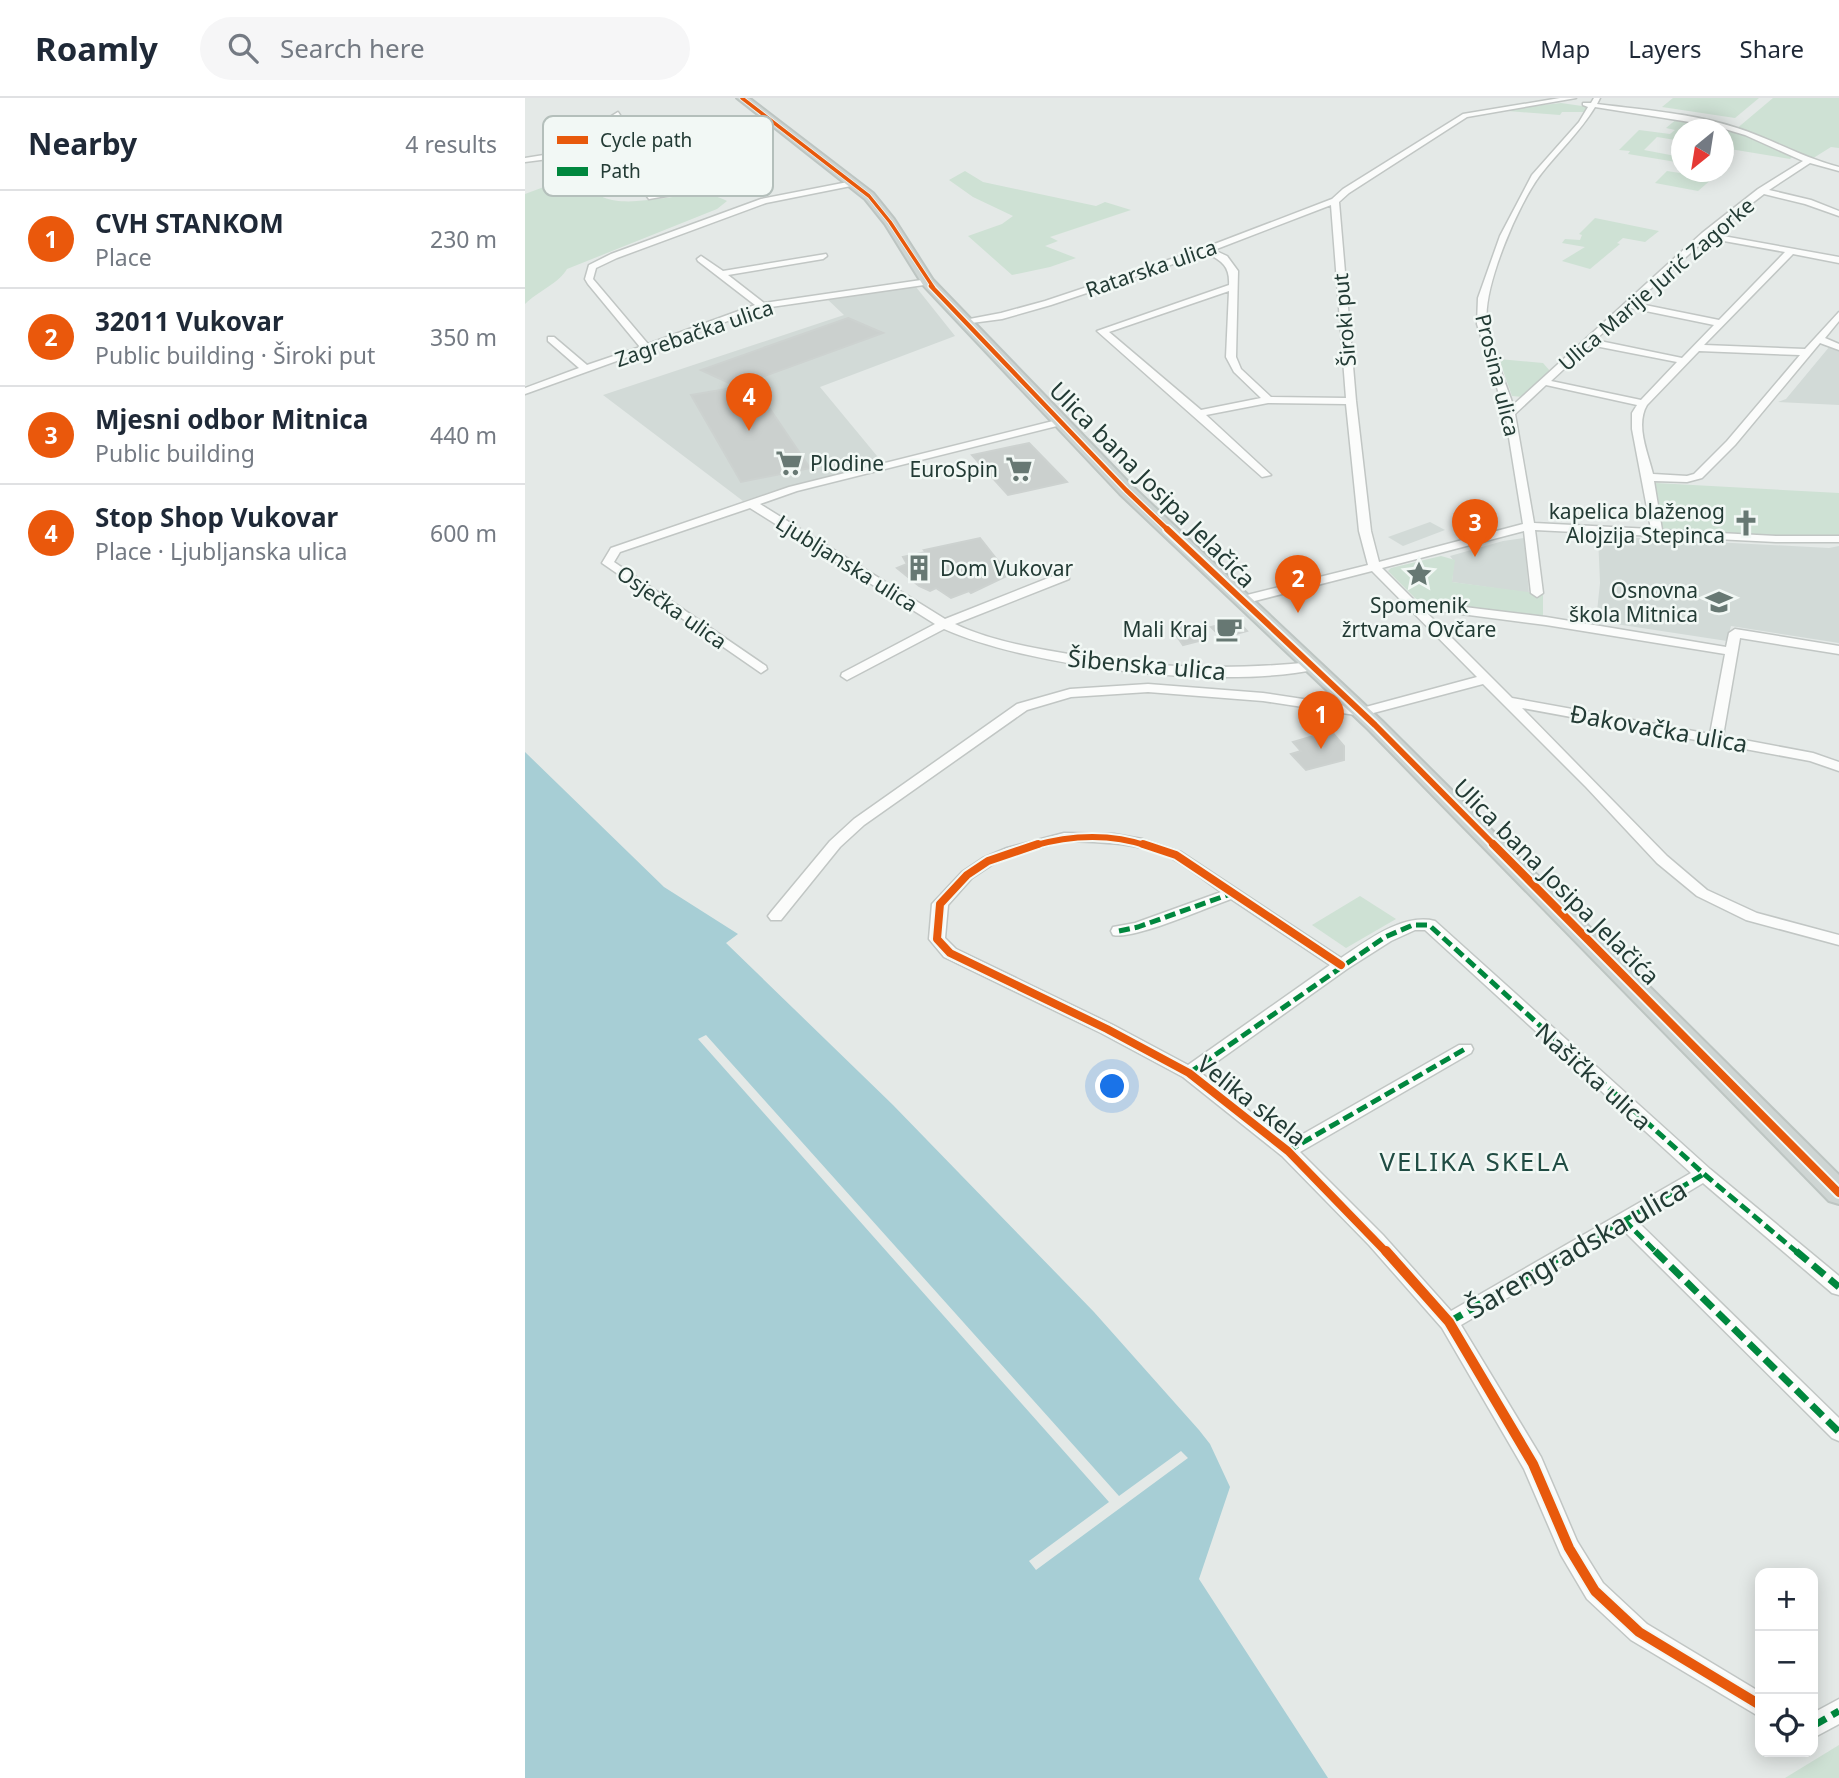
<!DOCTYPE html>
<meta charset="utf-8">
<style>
:root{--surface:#fff;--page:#f6f6f7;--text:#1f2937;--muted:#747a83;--line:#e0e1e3;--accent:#ea580c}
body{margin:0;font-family:"Noto Sans",sans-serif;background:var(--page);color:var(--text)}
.controls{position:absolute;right:21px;bottom:21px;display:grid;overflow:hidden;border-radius:14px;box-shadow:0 4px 18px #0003}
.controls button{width:63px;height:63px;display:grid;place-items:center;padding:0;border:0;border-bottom:2px solid var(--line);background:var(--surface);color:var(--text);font:35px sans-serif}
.compass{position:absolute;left:1146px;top:21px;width:63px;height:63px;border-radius:50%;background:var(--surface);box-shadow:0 4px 18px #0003;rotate:210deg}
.you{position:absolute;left:588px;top:989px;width:24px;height:24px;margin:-18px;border:5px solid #fff;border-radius:50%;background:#1a73e8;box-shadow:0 0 0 10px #1a73e833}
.badge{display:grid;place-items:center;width:46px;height:46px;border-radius:50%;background:var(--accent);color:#fff;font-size:23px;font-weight:700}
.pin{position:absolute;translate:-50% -58px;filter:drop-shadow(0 2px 4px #0008)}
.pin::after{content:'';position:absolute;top:37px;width:24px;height:21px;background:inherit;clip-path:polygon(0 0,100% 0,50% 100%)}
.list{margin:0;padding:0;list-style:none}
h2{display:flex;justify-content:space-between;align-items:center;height:91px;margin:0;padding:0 28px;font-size:30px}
h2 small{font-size:23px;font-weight:400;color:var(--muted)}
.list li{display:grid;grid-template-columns:46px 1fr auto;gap:21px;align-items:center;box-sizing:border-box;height:98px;padding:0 28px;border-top:2px solid var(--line)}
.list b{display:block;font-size:26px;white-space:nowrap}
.list p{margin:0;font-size:23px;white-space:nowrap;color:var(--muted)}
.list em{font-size:23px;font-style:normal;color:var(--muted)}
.icon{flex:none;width:38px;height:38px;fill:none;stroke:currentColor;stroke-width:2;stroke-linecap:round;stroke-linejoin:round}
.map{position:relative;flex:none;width:1314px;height:1680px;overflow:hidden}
header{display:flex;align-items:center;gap:42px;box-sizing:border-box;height:98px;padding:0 35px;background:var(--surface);border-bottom:2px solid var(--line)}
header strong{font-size:33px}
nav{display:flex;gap:38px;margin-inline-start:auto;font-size:24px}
.search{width:490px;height:63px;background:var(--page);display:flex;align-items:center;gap:18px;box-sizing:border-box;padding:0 24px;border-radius:38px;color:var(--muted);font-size:26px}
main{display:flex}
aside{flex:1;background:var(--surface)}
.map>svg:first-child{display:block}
.built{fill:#d2dad7}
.green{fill:#cee1d4}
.water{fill:#a7ced5}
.pier{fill:#e4e9e7}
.building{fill:#cbd0ce;stroke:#cdd2d0;stroke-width:2}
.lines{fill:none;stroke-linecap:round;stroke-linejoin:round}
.street-casing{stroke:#c1c6c4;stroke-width:3}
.primary-casing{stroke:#bdc5c2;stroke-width:4}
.street{fill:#fbfcfb;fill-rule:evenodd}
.primary{fill:#ced5d3;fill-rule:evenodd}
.quiet-far1{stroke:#00873e;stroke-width:5;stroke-dasharray:11 5;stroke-linecap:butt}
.quiet{stroke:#00873e;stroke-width:7;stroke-dasharray:15 7;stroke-linecap:butt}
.cycleway-far4-casing{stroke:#f2f8f5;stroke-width:5}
.cycleway-far3-casing{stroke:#f2f8f5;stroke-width:7}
.cycleway-far2-casing{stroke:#f2f8f5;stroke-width:10}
.cycleway-far1-casing{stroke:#f2f8f5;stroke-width:12}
.cycleway-casing{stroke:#f2f8f5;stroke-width:14}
.cycleway-far4{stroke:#e8590c;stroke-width:3.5}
.cycleway-far3{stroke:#e8590c;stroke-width:4.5}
.cycleway-far2{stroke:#e8590c;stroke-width:6}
.cycleway-far1{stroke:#e8590c;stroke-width:8}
.cycleway{stroke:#e8590c;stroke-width:10}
.labels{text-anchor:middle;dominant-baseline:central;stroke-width:5;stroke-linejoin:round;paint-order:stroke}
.far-street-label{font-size:21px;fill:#233b35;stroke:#f2f8f5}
.far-poi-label{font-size:21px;fill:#233b35;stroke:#f2f8f5;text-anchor:end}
.street-label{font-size:24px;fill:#233b35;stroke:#f2f8f5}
.neighbourhood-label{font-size:26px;letter-spacing:2px;fill:#204c43;stroke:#f2f8f5}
.near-street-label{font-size:28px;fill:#233b35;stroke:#f2f8f5}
.key{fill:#f2f8f5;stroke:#b4bfbb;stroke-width:2}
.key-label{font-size:19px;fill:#233b35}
</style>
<header>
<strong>Roamly</strong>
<div class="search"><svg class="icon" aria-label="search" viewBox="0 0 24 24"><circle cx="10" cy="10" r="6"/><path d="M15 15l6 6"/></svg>Search here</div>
<nav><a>Map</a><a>Layers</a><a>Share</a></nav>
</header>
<main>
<aside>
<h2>Nearby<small>4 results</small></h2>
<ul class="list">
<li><span class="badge">1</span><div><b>CVH STANKOM</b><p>Place</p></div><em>230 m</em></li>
<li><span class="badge">2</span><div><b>32011 Vukovar</b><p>Public building · Široki put</p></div><em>350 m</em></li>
<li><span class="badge">3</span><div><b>Mjesni odbor Mitnica</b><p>Public building</p></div><em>440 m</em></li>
<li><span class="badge">4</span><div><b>Stop Shop Vukovar</b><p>Place · Ljubljanska ulica</p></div><em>600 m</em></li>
</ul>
</aside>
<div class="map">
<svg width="1314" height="1680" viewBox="0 0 1314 1680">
<rect width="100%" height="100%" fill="#e4e9e7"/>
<g class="built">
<polygon points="391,189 430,238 295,289 357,364 218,403 78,297 319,217 301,200"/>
<polygon points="1305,248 1314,252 1314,307 1253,304 1261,301"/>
<polygon points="905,424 920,432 878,448 863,439"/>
<polygon points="1073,438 1304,450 1314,448 1314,545 1206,528 1202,543 1071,523 1075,485"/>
<polygon points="999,440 1004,495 927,484 929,463 925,458 978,443"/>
</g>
<g class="green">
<polygon points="1148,0 1234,0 1210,20 1137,9"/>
<polygon points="1248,0 1314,0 1314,50 1306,49 1282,64 1268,58 1265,61 1199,50 1198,32 1156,32 1156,43 1132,39 1119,52 1156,59 1151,64 1103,56 1105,53 1094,52 1114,32 1145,36 1150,32 1141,30 1153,20 1210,32"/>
<polygon points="1036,5 1064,9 1061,14 1037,14 1035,17 970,12"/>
<polygon points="440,73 458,84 571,108 580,104 606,112 525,139 533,143 520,148 551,160 525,169 487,177 443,138 477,126 488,118 448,99 424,82"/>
<polygon points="1142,73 1188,80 1173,93 1130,85"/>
<path d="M 43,80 L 62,84 C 84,127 166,82 202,103 L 192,111 L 42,171 C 33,186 13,193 0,206 L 0,96 Z"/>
<polygon points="1070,120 1134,133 1120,144 1098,140 1092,145 1095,146 1065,171 1037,163 1060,149 1037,145 1040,141 1055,142 1057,137 1054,136"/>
<polygon points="974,261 1018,265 1025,273 998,299 987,298"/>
<polygon points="1131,385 1314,395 1314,439 1299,441 1138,432 1128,387"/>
<polygon points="916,458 930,462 927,484 1018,496 1018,520 894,504 863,473 866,470"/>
<polygon points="835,798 871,821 821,850 787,827"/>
<polygon points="1314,1647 1314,1680 1260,1680"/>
</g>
<polygon class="water" points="0,654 139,789 213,836 201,845 368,1007 569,1214 674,1332 685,1346 705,1389 674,1481 803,1680 0,1680"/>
<polygon class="pier" points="181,937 594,1398 656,1353 663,1360 511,1472 504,1463 584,1404 173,941"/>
<g class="building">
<polygon points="323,220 358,235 226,283 285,370 216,384 166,297 213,289 176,272"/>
<polygon points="504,345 542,384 483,397 447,357"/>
<polygon points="455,440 477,468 474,469 486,476 446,495 444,493 426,500 411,490 405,493 394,488 372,470 382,466 378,459 401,454 399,452"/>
<polygon points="712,522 722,533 697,540 686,529"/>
<polygon points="660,528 674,543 658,547 647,531"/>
<polygon points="806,633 819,648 819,662 781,672 766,656 776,653 768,644"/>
</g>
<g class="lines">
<g class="street-casing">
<g id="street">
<path d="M 1035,0 L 1051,0 L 942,19 L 824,95 L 814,104 L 831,303 L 846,433 L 854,464 L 998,426 L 980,315 L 952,226 L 953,200 L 975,138 L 1007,77 L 1054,24 L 1063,9 L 1058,7 L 1058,5 L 1066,5 L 1069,0 L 1075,0 L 1072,6 C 1119,12 1167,15 1212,30 C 1247,41 1278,60 1314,69 L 1314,73 L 1285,65 L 1244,92 L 1286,102 L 1314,113 L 1314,118 L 1280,106 L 1239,96 L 1187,136 L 1314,159 L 1314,165 L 1268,156 L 1179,247 L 1280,251 L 1314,214 L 1314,223 L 1300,240 L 1314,246 L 1314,252 L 1295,245 L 1210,347 L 1177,380 L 1162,384 L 1129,383 L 1137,432 L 1251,438 L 1314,438 L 1314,444 L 1251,444 L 1010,432 L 1018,495 L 1012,499 L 1006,495 L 999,433 L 857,470 L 890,503 L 1021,519 L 1201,549 L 1204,535 L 1210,531 L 1314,548 L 1314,556 L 1215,540 L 1198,638 L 1288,655 L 1314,664 L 1314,673 L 1285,663 L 997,610 L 1142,758 L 1182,792 L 1232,815 L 1314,837 L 1314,847 L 1221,822 L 1172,798 L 1132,765 L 1061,689 L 958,586 L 837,618 L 738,603 L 623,594 L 546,599 L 502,612 L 339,727 L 315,749 L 256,822 L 246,822 L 243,818 L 246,814 L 305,743 L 329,721 L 492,606 L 545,591 L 623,586 L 738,595 L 837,610 L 952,579 L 847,473 L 718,506 L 712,502 L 714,499 L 843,467 L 834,433 L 821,306 L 743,305 L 681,317 L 746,377 L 737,379 L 572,233 L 704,187 C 705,169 698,163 681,155 L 526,207 L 477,221 L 439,226 L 434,223 L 476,215 L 520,203 L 679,150 L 807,101 L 818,91 L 938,16 ZM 1070,9 L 1190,28 L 1220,37 L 1278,63 L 1233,91 L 1177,135 L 988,307 C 980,282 965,251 962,225 C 957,190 994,104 1016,76 C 1034,53 1055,34 1070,9 ZM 806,107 L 821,300 L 746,299 L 716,271 L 711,259 L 713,173 L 702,158 L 689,152 ZM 1182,140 L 1260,154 L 1194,222 L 1110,205 ZM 704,193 L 701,259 L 709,274 L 736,300 L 676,312 L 584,234 ZM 1106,210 L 1189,227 L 1157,260 L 1070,242 ZM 1065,247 L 1152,264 L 1116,302 L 1026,283 ZM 1174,253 L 1275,257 L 1202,343 L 1169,376 L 1162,378 L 1128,376 C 1123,355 1110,327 1122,307 ZM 1021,287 L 1112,307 L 1107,315 L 1107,331 L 1126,431 L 1009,425 L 990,316 ZM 898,511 L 1021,527 L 1200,556 L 1185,636 L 987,600 Z"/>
<polygon points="93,14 95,17 36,55 250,25 254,27 163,41 210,86 124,101 121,97 200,85 155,42 62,56 95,87 92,91 54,57 0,64 0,60 25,56"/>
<polygon points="328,83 331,87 241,105 92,160 71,170 68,181 123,246 230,207 173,163 172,161 176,158 198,173 301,156 302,158 298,161 203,177 239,205 403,181 406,182 406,186 239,210 0,296 0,290 54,270 23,243 23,239 29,239 62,267 115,249 63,186 60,181 64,167 86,156 236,101"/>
<path d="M 536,321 L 541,324 L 540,326 L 272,393 L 235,406 L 420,521 L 536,475 L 544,475 L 544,481 L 430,526 C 462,541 497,548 532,554 C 617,570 701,573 787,564 L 793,568 L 792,571 C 698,592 507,570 419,531 L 322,582 L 316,578 L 317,575 L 410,526 L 225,410 L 95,454 L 89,464 L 241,568 L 242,571 L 236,575 L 77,465 L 86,450 L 264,389 Z"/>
<path d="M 539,735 L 589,736 L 617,741 L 656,754 L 816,860 C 842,843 877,815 910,823 L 1185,1071 L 1314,1178 L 1314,1197 L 1307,1195 L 1178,1085 L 1113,1124 L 1314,1320 L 1314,1343 L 1307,1340 L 1098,1132 L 936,1227 L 1016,1359 L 1052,1443 L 1078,1485 L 1122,1526 L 1235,1594 L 1235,1619 L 1106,1542 L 1062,1501 L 1036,1457 L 999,1371 L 917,1230 L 844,1147 L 757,1058 L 658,979 L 576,935 L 419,859 L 404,841 L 407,806 L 437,774 L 458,760 L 482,750 ZM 539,743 C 575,744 613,744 646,760 C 663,769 680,783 696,794 L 610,825 L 588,829 L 586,833 L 588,837 C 609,842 683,809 706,801 L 805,867 L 663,967 L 588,927 L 431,851 L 420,840 L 423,807 L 447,780 L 468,766 L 492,756 ZM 890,832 L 900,832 L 1166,1075 L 926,1213 L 858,1137 L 775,1054 L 946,955 L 948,951 L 946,947 L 934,947 L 764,1044 L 676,975 L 822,871 L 866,843 Z"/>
<polygon points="1314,1601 1314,1626 1288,1640 1288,1615"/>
</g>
</g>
<g class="primary-casing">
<polygon id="primary" points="212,0 224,0 348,95 369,121 408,182 607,388 857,623 1314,1077 1314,1106 1304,1103 843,631 595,396 398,187 360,126 340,101"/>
</g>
<use href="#street" class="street"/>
<use href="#primary" class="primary"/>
<g class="quiet-far1">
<polyline points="594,833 613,829 708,795"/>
<polyline points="664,975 860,839 888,827 904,827 1179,1076 1273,1155"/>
<polyline points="763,1053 940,951"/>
<polyline points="1099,1122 1132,1155"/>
<polyline points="1043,1155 1179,1076"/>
</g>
<g class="quiet">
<polyline points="1130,1153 1314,1334"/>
<polyline points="1271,1153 1314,1189"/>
<polyline points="924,1224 1046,1153"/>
<polyline points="1288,1628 1314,1613"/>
</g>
<g class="cycleway-far4-casing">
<polyline id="cycleway-far4" points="217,0 344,98 365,124 408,189"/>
</g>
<g class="cycleway-far3-casing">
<polyline id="cycleway-far3" points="406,188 601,392 644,433"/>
</g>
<g class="cycleway-far2-casing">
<g id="cycleway-far2">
<polyline points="642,431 850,627 970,748"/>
<path d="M 507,748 C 545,737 585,735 623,748"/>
</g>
</g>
<g class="cycleway-far1-casing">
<g id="cycleway-far1">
<polyline points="513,746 463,763 442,777 415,806 412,841 425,855 582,931 664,975 763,1053 862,1155"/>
<polyline points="618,746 651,757 816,867"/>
<polyline points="968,746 1314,1095"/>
</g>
</g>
<g class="cycleway-casing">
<polyline id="cycleway" points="861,1153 924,1224 1008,1366 1044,1450 1070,1493 1114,1534 1235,1607"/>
</g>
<use href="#cycleway-far4" class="cycleway-far4"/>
<use href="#cycleway-far3" class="cycleway-far3"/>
<use href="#cycleway-far2" class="cycleway-far2"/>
<use href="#cycleway-far1" class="cycleway-far1"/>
<use href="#cycleway" class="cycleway"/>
</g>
<defs>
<g id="supermarket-bare" transform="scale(2.1)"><path d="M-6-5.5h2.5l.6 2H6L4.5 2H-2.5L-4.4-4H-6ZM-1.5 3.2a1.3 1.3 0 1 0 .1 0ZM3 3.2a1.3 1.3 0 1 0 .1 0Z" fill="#677873" stroke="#f2f8f5" stroke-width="2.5" paint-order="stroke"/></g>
<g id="church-bare" transform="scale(2.1)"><path d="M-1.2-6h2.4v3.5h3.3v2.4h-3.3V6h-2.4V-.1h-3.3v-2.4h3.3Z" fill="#677873" stroke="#f2f8f5" stroke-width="2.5" paint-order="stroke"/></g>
<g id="building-bare" transform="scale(2.1)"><path d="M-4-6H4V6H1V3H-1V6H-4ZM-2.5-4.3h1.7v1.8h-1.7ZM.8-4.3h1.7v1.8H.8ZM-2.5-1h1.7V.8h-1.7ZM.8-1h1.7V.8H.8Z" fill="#677873" stroke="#f2f8f5" stroke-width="2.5" paint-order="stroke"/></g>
<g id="sight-bare" transform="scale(2.1)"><path d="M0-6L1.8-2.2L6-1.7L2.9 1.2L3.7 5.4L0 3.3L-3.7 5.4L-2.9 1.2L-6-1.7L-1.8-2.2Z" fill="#677873" stroke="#f2f8f5" stroke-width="2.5" paint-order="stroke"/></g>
<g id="school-bare" transform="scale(2.1)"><path d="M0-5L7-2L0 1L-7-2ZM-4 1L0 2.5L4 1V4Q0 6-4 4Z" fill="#677873" stroke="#f2f8f5" stroke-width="2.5" paint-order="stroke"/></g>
<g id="cafe-bare" transform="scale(2.1)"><path d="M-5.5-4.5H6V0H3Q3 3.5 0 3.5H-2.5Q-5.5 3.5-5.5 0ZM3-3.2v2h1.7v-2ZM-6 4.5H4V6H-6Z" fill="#677873" stroke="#f2f8f5" stroke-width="2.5" paint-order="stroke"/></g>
</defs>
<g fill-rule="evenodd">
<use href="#supermarket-bare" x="264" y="365"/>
<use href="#supermarket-bare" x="494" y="371"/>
<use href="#church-bare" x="1221" y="425"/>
<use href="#building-bare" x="394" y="470"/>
<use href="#sight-bare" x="894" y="476"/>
<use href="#school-bare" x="1194" y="504"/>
<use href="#cafe-bare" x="704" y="531"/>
</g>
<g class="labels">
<g class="far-street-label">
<text transform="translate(626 170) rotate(-19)">Ratarska ulica</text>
<text transform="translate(1131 186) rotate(-41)">Ulica Marije Jurić Zagorke</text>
<text transform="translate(819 222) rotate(-95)">Široki put</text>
<text transform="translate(169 235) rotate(-19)">Zagrebačka ulica</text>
<text transform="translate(973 277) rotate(76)">Prosina ulica</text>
<text transform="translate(322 465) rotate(32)">Ljubljanska ulica</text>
<text transform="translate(147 509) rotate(35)">Osječka ulica</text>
</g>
<g class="far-poi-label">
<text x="285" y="365" text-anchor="start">Plodine</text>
<text x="473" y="371">EuroSpin</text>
<text x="1200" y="413">kapelica blaženog<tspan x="1200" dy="24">Alojzija Stepinca</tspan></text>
<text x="415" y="470" text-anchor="start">Dom Vukovar</text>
<text x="1173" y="492">Osnovna<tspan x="1173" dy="24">škola Mitnica</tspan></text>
<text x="894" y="507" text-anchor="middle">Spomenik<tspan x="894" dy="24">žrtvama Ovčare</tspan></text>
<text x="683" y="531">Mali Kraj</text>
</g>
<g class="street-label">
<text transform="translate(628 386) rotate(45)">Ulica bana Josipa Jelačića</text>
<text transform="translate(622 566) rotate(5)">Šibenska ulica</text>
<text transform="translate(1134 630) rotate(10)">Đakovačka ulica</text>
<text transform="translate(1032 783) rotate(45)">Ulica bana Josipa Jelačića</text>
<text transform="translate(1069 978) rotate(42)">Našička ulica</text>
<text transform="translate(727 1002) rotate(38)">Velika skela</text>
</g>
<g class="neighbourhood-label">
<text x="950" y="1063">VELIKA SKELA</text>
</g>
<g class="near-street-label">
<text transform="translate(1051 1150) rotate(-30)">Šarengradska ulica</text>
</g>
</g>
<rect x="18" y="18" width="230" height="80" rx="10" class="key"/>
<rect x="32" y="38" width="31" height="8" fill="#e8590c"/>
<rect x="32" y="69" width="31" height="9" fill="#00873e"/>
<g class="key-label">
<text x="75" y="49">Cycle path</text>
<text x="75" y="80">Path</text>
</g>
</svg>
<div class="controls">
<button>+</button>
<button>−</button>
<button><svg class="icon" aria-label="locate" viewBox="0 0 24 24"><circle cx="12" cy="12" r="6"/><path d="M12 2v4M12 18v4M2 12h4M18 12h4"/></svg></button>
</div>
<svg class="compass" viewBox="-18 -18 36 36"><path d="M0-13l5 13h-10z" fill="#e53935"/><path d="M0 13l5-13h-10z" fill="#747a83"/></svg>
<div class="you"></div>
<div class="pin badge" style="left:796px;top:651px">1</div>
<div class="pin badge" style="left:773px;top:515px">2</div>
<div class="pin badge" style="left:950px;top:459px">3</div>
<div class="pin badge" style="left:224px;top:333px">4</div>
</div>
</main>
